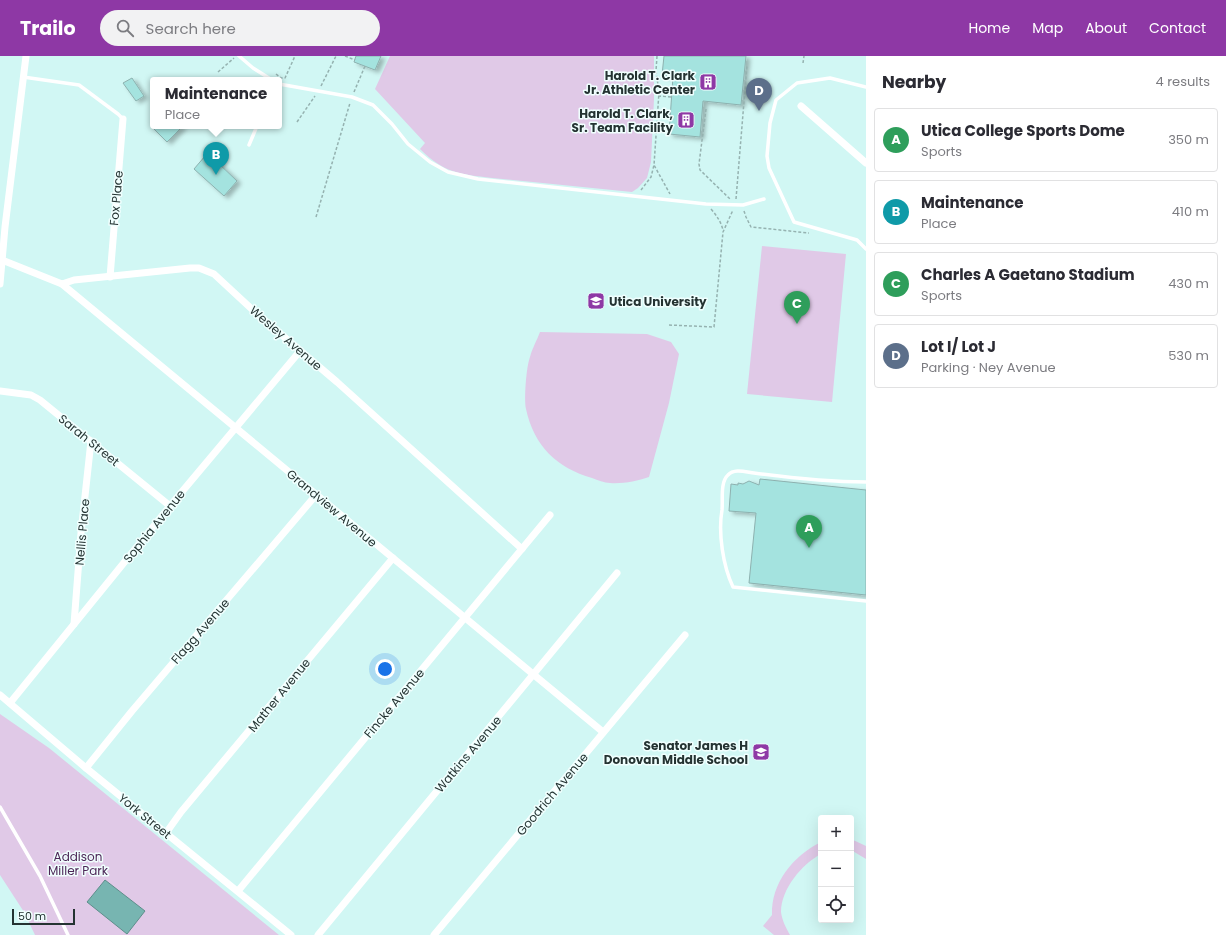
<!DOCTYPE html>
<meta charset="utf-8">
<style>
:root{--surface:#fff;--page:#f2f2f3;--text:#2b2b33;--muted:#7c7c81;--line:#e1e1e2;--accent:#8e38a5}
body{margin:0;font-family:Poppins,sans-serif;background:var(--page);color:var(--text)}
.controls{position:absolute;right:12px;bottom:12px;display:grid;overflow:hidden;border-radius:4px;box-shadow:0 4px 16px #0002}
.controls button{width:36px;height:36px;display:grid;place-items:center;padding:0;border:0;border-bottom:1px solid var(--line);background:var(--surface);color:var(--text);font:20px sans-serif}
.scale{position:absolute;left:12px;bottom:10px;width:63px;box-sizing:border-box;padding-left:4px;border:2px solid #243332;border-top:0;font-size:11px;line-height:14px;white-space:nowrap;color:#243332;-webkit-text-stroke:3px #f0fffe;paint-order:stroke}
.you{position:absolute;left:385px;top:613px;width:14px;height:14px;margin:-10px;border:3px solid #fff;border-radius:50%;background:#1a73e8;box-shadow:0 0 0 6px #1a73e833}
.badge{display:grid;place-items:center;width:26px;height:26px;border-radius:50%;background:var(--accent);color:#fff;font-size:13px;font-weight:700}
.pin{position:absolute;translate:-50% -33px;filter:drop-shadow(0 1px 2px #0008)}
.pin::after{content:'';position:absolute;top:21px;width:14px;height:12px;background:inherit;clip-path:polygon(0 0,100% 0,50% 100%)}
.popup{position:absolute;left:150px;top:21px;width:132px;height:52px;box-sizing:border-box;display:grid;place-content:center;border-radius:4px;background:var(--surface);filter:drop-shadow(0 1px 3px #0005);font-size:13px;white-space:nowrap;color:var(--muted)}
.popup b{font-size:15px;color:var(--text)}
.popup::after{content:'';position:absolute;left:50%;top:100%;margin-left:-8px;border:8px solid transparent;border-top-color:var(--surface)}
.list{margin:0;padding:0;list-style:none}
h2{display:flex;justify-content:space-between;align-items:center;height:52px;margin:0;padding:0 16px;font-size:17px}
h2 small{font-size:13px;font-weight:400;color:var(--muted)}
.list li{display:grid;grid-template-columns:26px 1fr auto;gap:12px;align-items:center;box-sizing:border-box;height:64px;margin:0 8px 8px;padding:0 8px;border:1px solid var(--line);border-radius:4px}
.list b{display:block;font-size:15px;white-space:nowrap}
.list p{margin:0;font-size:13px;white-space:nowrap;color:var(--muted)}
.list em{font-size:13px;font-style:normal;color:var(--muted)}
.icon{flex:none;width:22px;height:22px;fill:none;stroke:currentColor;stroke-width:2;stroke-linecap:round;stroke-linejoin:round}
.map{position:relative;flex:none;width:866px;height:879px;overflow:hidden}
header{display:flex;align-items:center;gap:24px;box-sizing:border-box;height:56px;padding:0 20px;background:var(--accent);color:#fff}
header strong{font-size:19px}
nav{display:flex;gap:22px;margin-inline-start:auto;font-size:14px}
.search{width:280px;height:36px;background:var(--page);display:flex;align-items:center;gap:10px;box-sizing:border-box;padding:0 14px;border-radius:22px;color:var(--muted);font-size:15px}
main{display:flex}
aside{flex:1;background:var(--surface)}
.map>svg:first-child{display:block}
.green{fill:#e0c9e7}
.water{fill:#77b5b1;stroke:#5e8e8b}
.building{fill:#a4e3df;stroke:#8db1af;filter:url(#shadow)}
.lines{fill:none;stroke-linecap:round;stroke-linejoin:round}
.path{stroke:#95b2b0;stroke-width:1.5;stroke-dasharray:3 2;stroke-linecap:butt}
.lane{stroke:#fff;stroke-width:3.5}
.street{stroke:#fff;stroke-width:7}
.labels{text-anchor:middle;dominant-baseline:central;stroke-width:3;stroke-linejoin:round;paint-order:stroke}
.poi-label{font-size:12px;font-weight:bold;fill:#243332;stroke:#f0fffe;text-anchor:end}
.street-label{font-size:12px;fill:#243332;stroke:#f0fffe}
.park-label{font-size:12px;fill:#4c2657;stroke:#f0fffe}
</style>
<header>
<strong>Trailo</strong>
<div class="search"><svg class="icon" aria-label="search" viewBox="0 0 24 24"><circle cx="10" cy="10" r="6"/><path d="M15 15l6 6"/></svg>Search here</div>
<nav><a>Home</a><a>Map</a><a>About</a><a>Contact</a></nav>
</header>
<main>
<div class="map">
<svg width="866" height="879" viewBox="0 0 866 879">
<defs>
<filter id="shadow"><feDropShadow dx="4" dy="2.5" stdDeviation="2" flood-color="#0004"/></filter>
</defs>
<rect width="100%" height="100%" fill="#d1f7f4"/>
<g class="green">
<path d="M 390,0 L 654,0 L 654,43 L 651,106 L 647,122 L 638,132 L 632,136 L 492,122 C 459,118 444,117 420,93 L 425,87 L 375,33 Z"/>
<polygon points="762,190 846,198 832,346 747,338"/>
<path d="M 540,276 L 647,278 L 671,286 L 679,298 L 669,347 L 649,421 C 637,425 623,428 610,427 C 604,427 598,424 592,422 C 557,412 534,390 526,353 C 524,343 526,312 530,301 C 532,293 537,284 540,276 Z"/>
<polygon points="0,658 49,692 279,879 35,879 24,856 0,819"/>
<polygon points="851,783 866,790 866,803 851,794"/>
<path d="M 821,786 L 821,798 C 802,808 781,833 781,856 C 782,864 786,872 790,879 L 774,879 L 763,870 L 772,859 C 771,827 793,800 821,786 Z"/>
</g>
<polygon class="water" points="105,824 145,855 127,878 87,846"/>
<g class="building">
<polygon points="356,0 381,0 375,14 354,6"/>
<polygon points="664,0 746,0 741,49 703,45 700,81 669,78 673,20 662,19"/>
<polygon points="132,22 144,40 136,45 123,27"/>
<polygon points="151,70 183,70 167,86"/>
<polygon points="211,93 218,98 214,103 237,125 224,140 194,113"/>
<polygon points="760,423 866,434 866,539 749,527 756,457 729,455 731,428 738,429 738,427 743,428 749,425 759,429"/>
</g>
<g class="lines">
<g class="path">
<polyline points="345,0 355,4"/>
<polyline points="657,0 656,15 659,36 654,109 670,138"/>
<polyline points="803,7 804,0"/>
<polyline points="218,16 234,2"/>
<polyline points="276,18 281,22 285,22 295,0"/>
<polyline points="321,30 336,0"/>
<polyline points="658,30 673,32"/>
<polyline points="354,36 365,10"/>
<polyline points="658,40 672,41"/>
<polyline points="706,53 699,108 700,114 730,143"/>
<polyline points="657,57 671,58"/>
<polyline points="297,66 315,40"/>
<polyline points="656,70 670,71"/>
<polyline points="641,134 651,121 654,109"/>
<polyline points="736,143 747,9"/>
<path d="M 711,153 C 717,160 721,166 723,174"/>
<polyline points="744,155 746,161 751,171 809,177"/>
<polyline points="316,161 350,47"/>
<polyline points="669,269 714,271 723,176 733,154"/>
</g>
<g class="lane">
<polyline points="239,0 253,12 272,24"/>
<polyline points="23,21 79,29 118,58 123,63"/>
<polyline points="279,28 352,41 373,49 392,68 408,88 430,106 448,116 478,123 706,148 743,149 764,143"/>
<polyline points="866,31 830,22 797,27 776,44 770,67 767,100 769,112 794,166 857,184 866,193"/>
<polyline points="249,89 257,70"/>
<path d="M 866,426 C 829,426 791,422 754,417 C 746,416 734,412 728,419 C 720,426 723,444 722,454 C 718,477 723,510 733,531 L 866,545"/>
<polyline points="0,751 40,820 68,879"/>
</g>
<g class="street">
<polyline points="801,50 866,107"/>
<polyline points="2,204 62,228 74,224 190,212 199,212 214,218 256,257 337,326 522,493"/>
<polyline points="110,221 123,63"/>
<polyline points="0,228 5,171 26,0"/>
<polyline points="62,228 603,676"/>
<polyline points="0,335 31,339 40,344 170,450"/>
<polyline points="74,568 81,477 91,385"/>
<polyline points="0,639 86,712 291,879"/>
<polyline points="10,647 170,450 300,295"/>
<polyline points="86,712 132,655 316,439"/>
<polyline points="166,777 181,756 393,502"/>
<polyline points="238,835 550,459"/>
<polyline points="318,879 617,517"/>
<polyline points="434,879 685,579"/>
</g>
</g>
<defs>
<g id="building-square" transform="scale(0.9)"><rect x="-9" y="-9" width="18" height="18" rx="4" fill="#8e38a5" stroke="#f0fffe"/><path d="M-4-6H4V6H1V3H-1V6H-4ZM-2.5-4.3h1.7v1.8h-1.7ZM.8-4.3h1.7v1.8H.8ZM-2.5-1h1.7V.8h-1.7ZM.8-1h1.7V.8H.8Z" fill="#fff"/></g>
<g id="university-square" transform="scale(0.9)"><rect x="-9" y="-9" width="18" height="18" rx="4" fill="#8e38a5" stroke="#f0fffe"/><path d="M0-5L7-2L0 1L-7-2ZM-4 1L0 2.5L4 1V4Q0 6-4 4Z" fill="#fff"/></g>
<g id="school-square" transform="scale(0.9)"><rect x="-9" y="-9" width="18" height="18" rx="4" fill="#8e38a5" stroke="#f0fffe"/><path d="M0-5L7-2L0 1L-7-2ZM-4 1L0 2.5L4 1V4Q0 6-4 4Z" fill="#fff"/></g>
</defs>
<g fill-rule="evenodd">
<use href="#building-square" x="708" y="26"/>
<use href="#building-square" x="686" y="64"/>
<use href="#university-square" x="596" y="245"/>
<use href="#school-square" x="761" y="696"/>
</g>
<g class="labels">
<g class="poi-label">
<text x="695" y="19">Harold T. Clark<tspan x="695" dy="14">Jr. Athletic Center</tspan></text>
<text x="673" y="57">Harold T. Clark,<tspan x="673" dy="14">Sr. Team Facility</tspan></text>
<text x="609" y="245" text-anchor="start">Utica University</text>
<text x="748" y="689">Senator James H<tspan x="748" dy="14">Donovan Middle School</tspan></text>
</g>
<g class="street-label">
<text transform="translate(116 142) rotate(-85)">Fox Place</text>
<text transform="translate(286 282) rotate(41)">Wesley Avenue</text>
<text transform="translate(89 384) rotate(39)">Sarah Street</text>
<text transform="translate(332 452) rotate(40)">Grandview Avenue</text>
<text transform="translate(154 470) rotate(-51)">Sophia Avenue</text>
<text transform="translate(82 476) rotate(-85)">Nellis Place</text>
<text transform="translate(200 575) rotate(-49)">Flagg Avenue</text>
<text transform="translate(279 639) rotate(-51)">Mather Avenue</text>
<text transform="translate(394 647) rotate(-50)">Fincke Avenue</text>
<text transform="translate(468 698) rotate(-50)">Watkins Avenue</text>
<text transform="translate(552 738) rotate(-50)">Goodrich Avenue</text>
<text transform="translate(145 760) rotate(39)">York Street</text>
</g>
<g class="park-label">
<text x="78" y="800">Addison<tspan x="78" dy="14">Miller Park</tspan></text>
</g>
</g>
</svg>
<div class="controls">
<button>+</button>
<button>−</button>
<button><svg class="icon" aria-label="locate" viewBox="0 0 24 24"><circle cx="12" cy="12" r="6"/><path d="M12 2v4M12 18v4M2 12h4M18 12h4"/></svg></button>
</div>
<div class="scale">50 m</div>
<div class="you"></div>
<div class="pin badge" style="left:809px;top:492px;background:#2e9e5b">A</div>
<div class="pin badge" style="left:216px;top:119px;background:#0f9aa8">B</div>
<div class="popup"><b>Maintenance</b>Place</div>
<div class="pin badge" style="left:797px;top:268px;background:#2e9e5b">C</div>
<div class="pin badge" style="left:759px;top:55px;background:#5c6f8a">D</div>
</div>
<aside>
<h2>Nearby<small>4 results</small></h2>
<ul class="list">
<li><span class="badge" style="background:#2e9e5b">A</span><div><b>Utica College Sports Dome</b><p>Sports</p></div><em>350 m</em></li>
<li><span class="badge" style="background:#0f9aa8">B</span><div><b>Maintenance</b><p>Place</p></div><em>410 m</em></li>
<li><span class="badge" style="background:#2e9e5b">C</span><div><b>Charles A Gaetano Stadium</b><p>Sports</p></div><em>430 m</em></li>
<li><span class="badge" style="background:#5c6f8a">D</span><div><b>Lot I/ Lot J</b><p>Parking · Ney Avenue</p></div><em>530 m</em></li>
</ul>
</aside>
</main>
